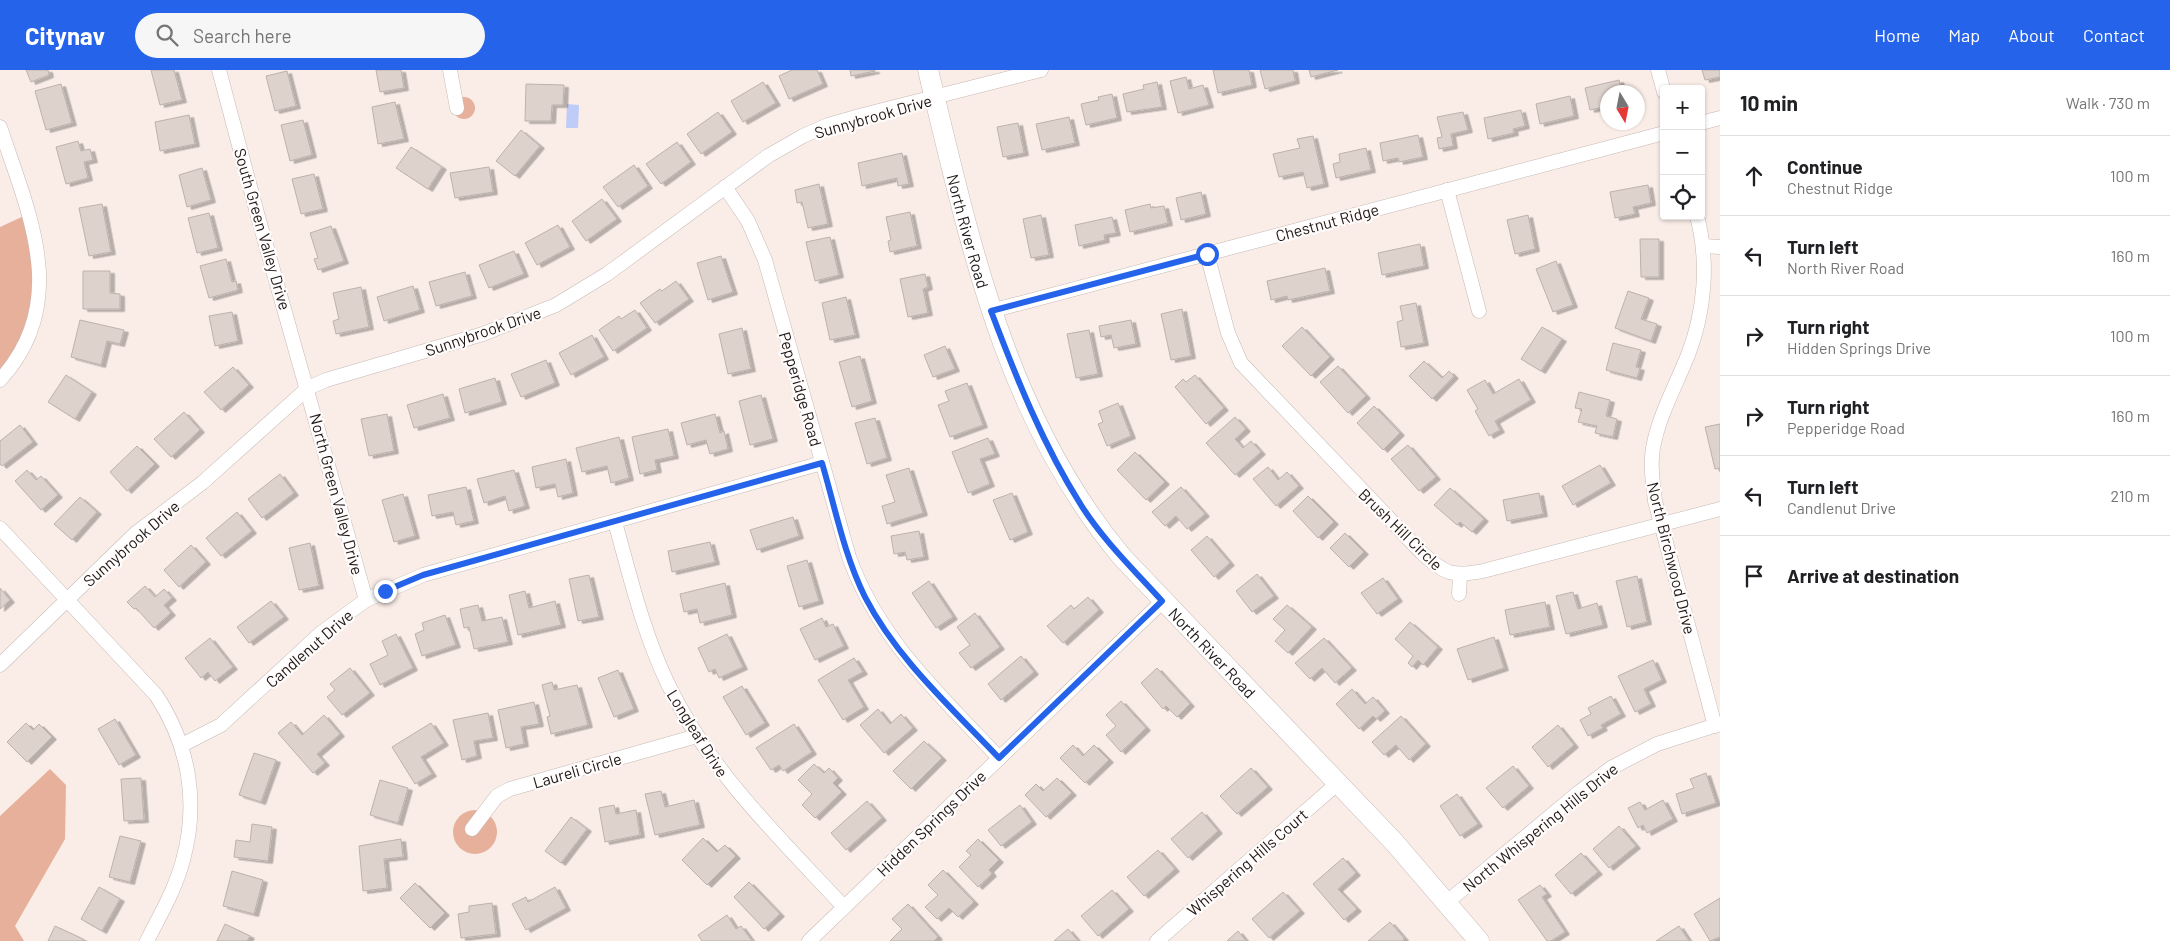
<!DOCTYPE html>
<meta charset="utf-8">
<style>
:root{--surface:#fff;--page:#f6f6f6;--text:#202124;--muted:#757577;--line:#e0e0e0;--accent:#2563eb}
body{margin:0;font-family:Barlow,sans-serif;background:var(--page);color:var(--text)}
.controls{position:absolute;right:15px;top:15px;display:grid;overflow:hidden;border-radius:5px;box-shadow:0 1px 4px #0004}
.controls button{width:45px;height:45px;display:grid;place-items:center;padding:0;border:0;border-bottom:1px solid var(--line);background:var(--surface);color:var(--text);font:25px sans-serif}
.compass{position:absolute;left:1600px;top:15px;width:45px;height:45px;border-radius:50%;background:var(--surface);box-shadow:0 1px 4px #0004;rotate:170deg}
.stop{position:absolute;width:15px;height:15px;margin:-11px;border:4px solid #2563eb;border-radius:50%;background:#fff}
.stop.end{background:#2563eb;border-color:#fff;box-shadow:0 1px 5px #0008}
.list{margin:0;padding:0;list-style:none}
h2{display:flex;justify-content:space-between;align-items:center;height:65px;margin:0;padding:0 20px;font-size:21px}
h2 small{font-size:16px;font-weight:400;color:var(--muted)}
.list li{display:grid;grid-template-columns:32px 1fr auto;gap:15px;align-items:center;box-sizing:border-box;height:80px;padding:0 20px;border-top:1px solid var(--line)}
.list b{display:block;font-size:19px;white-space:nowrap}
.list p{margin:0;font-size:16px;white-space:nowrap;color:var(--muted)}
.list em{font-size:16px;font-style:normal;color:var(--muted)}
.icon{flex:none;width:28px;height:28px;fill:none;stroke:currentColor;stroke-width:2;stroke-linecap:round;stroke-linejoin:round}
.map{position:relative;flex:none;width:1720px;height:871px;overflow:hidden}
header{display:flex;align-items:center;gap:30px;box-sizing:border-box;height:70px;padding:0 25px;background:var(--accent);color:#fff}
header strong{font-size:24px}
nav{display:flex;gap:28px;margin-inline-start:auto;font-size:18px}
.search{width:350px;height:45px;background:var(--page);display:flex;align-items:center;gap:12px;box-sizing:border-box;padding:0 18px;border-radius:28px;color:var(--muted);font-size:19px}
main{display:flex}
aside{flex:1;background:var(--surface)}
.map>svg:first-child{display:block}
.green{fill:#e6b09b}
.water{fill:#c0ccf8}
.building{fill:#ded2cd;stroke:#bdb1ac;filter:url(#shadow)}
.lines{fill:none;stroke-linecap:round;stroke-linejoin:round}
.street-casing{stroke:#c5b9b4;stroke-width:15}
.secondary-casing{stroke:#c5b9b4;stroke-width:21}
.street{stroke:#fff;stroke-width:14}
.secondary{stroke:#fff;stroke-width:20}
.route{stroke:#2563eb;stroke-width:6}
.labels{text-anchor:middle;dominant-baseline:central;stroke-width:4.5;stroke-linejoin:round;paint-order:stroke}
.street-label{font-size:16px;fill:#1d1817;stroke:#fffcfb}
</style>
<header>
<strong>Citynav</strong>
<div class="search"><svg class="icon" aria-label="search" viewBox="0 0 24 24"><circle cx="10" cy="10" r="6"/><path d="M15 15l6 6"/></svg>Search here</div>
<nav><a>Home</a><a>Map</a><a>About</a><a>Contact</a></nav>
</header>
<main>
<div class="map">
<svg width="1720" height="871" viewBox="0 0 1720 871">
<defs>
<filter id="shadow"><feDropShadow dx="4.5" dy="2.5" stdDeviation="0" flood-color="#0004"/></filter>
</defs>
<rect width="100%" height="100%" fill="#faede8"/>
<g class="green">
<circle cx="464" cy="38" r="11"/>
<polygon points="26,145 36,184 31,246 21,271 0,304 0,157"/>
<polygon points="50,699 66,715 65,769 15,856 24,871 0,871 0,746"/>
<circle cx="475" cy="762" r="22"/>
</g>
<polygon class="water" points="567,34 579,35 578,58 566,58"/>
<g class="building">
<polygon points="26,0 48,0 49,5 31,12"/>
<polygon points="151,0 174,0 182,30 160,35"/>
<polygon points="376,0 401,0 404,18 380,22"/>
<polygon points="792,0 817,0 823,14 789,29 779,6"/>
<polygon points="850,0 875,0 875,1 851,6"/>
<polygon points="1213,0 1249,0 1252,15 1218,23"/>
<polygon points="1260,0 1293,0 1295,11 1265,19"/>
<polygon points="1309,0 1338,0 1311,7"/>
<polygon points="1702,0 1720,0 1720,7 1705,10"/>
<polygon points="287,1 296,36 275,41 266,6"/>
<polygon points="1186,7 1189,19 1203,15 1209,35 1178,43 1170,11"/>
<polygon points="1619,10 1622,22 1608,22 1608,36 1590,40 1585,18"/>
<polygon points="763,12 776,33 743,52 731,31"/>
<polygon points="1157,12 1162,37 1127,42 1123,24 1144,19 1143,15"/>
<polygon points="61,14 72,53 46,60 35,21"/>
<polygon points="526,14 564,15 563,35 552,35 551,51 525,51"/>
<polygon points="1112,24 1117,48 1086,55 1081,34 1099,30 1098,27"/>
<polygon points="1570,26 1574,46 1540,54 1536,34"/>
<polygon points="395,32 404,69 378,74 372,37"/>
<polygon points="1521,40 1525,56 1513,59 1514,63 1488,69 1484,48"/>
<polygon points="718,42 732,62 701,84 687,64"/>
<polygon points="1463,42 1468,60 1451,64 1453,76 1439,79 1437,68 1442,67 1437,47"/>
<polygon points="189,45 195,74 160,81 155,52"/>
<polygon points="1069,47 1075,73 1042,80 1036,54"/>
<polygon points="303,50 312,85 290,91 281,55"/>
<polygon points="1018,53 1024,83 1003,87 997,57"/>
<polygon points="521,60 540,76 515,106 496,91"/>
<polygon points="1418,65 1423,87 1399,92 1398,88 1383,91 1380,73"/>
<polygon points="1313,66 1324,114 1307,118 1303,102 1279,107 1273,84 1300,78 1297,69"/>
<polygon points="78,71 81,81 90,79 93,90 84,92 88,108 66,114 56,77"/>
<polygon points="677,72 691,92 661,114 646,94"/>
<polygon points="411,77 442,97 428,119 396,98"/>
<polygon points="1366,78 1371,100 1336,108 1333,94 1340,92 1339,84"/>
<polygon points="902,83 909,114 898,116 897,108 862,116 858,93"/>
<polygon points="634,95 648,116 618,137 603,117"/>
<polygon points="489,97 493,122 455,128 450,103"/>
<polygon points="202,98 211,130 187,137 179,105"/>
<polygon points="314,104 323,139 301,144 292,109"/>
<polygon points="819,114 828,154 808,158 802,132 797,133 795,120"/>
<polygon points="1648,115 1651,133 1633,137 1635,144 1615,148 1610,122"/>
<polygon points="1201,122 1206,144 1181,150 1176,128"/>
<polygon points="602,129 617,149 586,171 572,151"/>
<polygon points="102,134 111,182 89,186 79,138"/>
<polygon points="1150,134 1151,138 1164,136 1168,153 1130,162 1125,140"/>
<polygon points="910,142 917,176 890,182 888,171 891,170 886,147"/>
<polygon points="209,143 218,178 197,183 188,148"/>
<polygon points="1041,145 1049,185 1031,188 1023,149"/>
<polygon points="1528,145 1535,179 1515,184 1507,150"/>
<polygon points="1112,147 1116,163 1104,165 1105,170 1079,176 1075,155"/>
<polygon points="558,155 570,177 537,195 525,173"/>
<polygon points="331,156 344,191 318,200 314,189 318,188 310,163"/>
<polygon points="830,167 839,205 815,211 806,172"/>
<polygon points="1640,169 1659,169 1659,207 1641,207"/>
<polygon points="1420,174 1424,196 1382,205 1378,183"/>
<polygon points="514,181 524,204 489,218 479,195"/>
<polygon points="721,186 733,222 708,230 697,193"/>
<polygon points="226,189 232,212 236,211 238,220 209,228 200,196"/>
<polygon points="1556,191 1573,235 1553,242 1536,199"/>
<polygon points="1325,198 1330,221 1288,230 1287,226 1271,230 1267,211"/>
<polygon points="83,201 110,201 110,223 120,224 120,239 83,239"/>
<polygon points="465,202 472,226 436,236 429,212"/>
<polygon points="925,204 928,217 923,219 928,243 908,247 900,209"/>
<polygon points="676,211 689,229 655,253 640,233 660,219 662,221"/>
<polygon points="413,216 420,240 384,251 377,227"/>
<polygon points="361,217 369,257 336,264 333,251 339,249 333,223"/>
<polygon points="1628,221 1649,228 1641,249 1657,254 1651,271 1615,258"/>
<polygon points="846,227 855,265 830,270 822,233"/>
<polygon points="1416,233 1424,273 1401,277 1397,252 1403,250 1400,236"/>
<polygon points="1182,239 1191,286 1171,290 1161,244"/>
<polygon points="635,240 647,258 613,281 599,260 619,246 621,249"/>
<polygon points="232,242 238,271 215,276 209,246"/>
<polygon points="80,250 124,260 120,274 107,271 101,295 71,287"/>
<polygon points="1131,250 1136,274 1114,278 1111,265 1101,267 1099,256"/>
<polygon points="1302,257 1330,287 1311,306 1282,276"/>
<polygon points="1542,257 1562,269 1541,301 1521,289"/>
<polygon points="742,258 751,299 728,304 719,264"/>
<polygon points="1089,260 1098,304 1076,308 1067,264"/>
<polygon points="592,265 604,287 571,305 559,283"/>
<polygon points="1613,273 1641,280 1636,297 1640,298 1637,308 1606,300"/>
<polygon points="945,276 955,299 933,307 924,285"/>
<polygon points="860,286 872,331 852,337 839,292"/>
<polygon points="546,290 555,313 521,327 511,304"/>
<polygon points="1424,291 1442,308 1449,301 1454,306 1432,329 1409,306"/>
<polygon points="1338,296 1366,326 1348,343 1320,312"/>
<polygon points="233,297 249,315 221,340 204,322"/>
<polygon points="66,305 92,322 75,349 48,332"/>
<polygon points="1195,305 1224,338 1206,354 1175,317 1183,309 1186,312"/>
<polygon points="495,308 502,332 465,343 459,319"/>
<polygon points="1519,309 1531,330 1495,351 1500,360 1489,366 1475,341 1478,339 1467,320 1485,310 1493,324"/>
<polygon points="967,313 983,355 950,367 938,335 949,331 945,321"/>
<polygon points="1579,322 1610,330 1606,346 1617,349 1613,367 1595,363 1597,356 1578,352 1582,339 1575,338"/>
<polygon points="443,324 450,348 414,358 407,335"/>
<polygon points="761,325 773,369 750,375 739,331"/>
<polygon points="1118,333 1131,366 1107,376 1098,354 1103,352 1099,341"/>
<polygon points="1374,336 1400,363 1383,380 1357,353"/>
<polygon points="184,342 200,360 171,387 154,369"/>
<polygon points="387,344 394,381 369,386 361,349"/>
<polygon points="715,344 720,363 724,361 728,379 710,384 706,370 687,375 681,353"/>
<polygon points="1235,347 1246,359 1235,369 1243,378 1251,371 1261,382 1235,405 1206,373"/>
<polygon points="875,348 887,388 867,394 855,353"/>
<polygon points="1720,354 1720,398 1715,399 1705,357"/>
<polygon points="20,355 33,372 2,396 0,394 0,371"/>
<polygon points="668,359 674,386 655,390 657,400 640,404 632,367"/>
<polygon points="619,367 629,408 611,413 607,396 582,402 576,378"/>
<polygon points="988,368 995,384 980,389 990,414 968,423 952,382"/>
<polygon points="1408,375 1436,407 1419,421 1391,389"/>
<polygon points="137,376 155,394 127,421 110,402"/>
<polygon points="1135,382 1165,412 1146,430 1117,400"/>
<polygon points="566,389 573,423 558,427 555,414 536,418 532,397"/>
<polygon points="1600,395 1611,413 1573,435 1562,416"/>
<polygon points="1268,397 1278,410 1287,402 1299,416 1276,436 1253,409"/>
<polygon points="909,398 923,443 887,454 882,436 895,432 886,405"/>
<polygon points="27,400 36,410 41,406 58,425 41,440 15,411"/>
<polygon points="514,400 525,436 509,441 505,426 484,433 477,409"/>
<polygon points="280,404 294,423 262,448 248,429"/>
<polygon points="466,417 474,451 456,455 453,442 432,446 428,425"/>
<polygon points="1181,417 1205,444 1187,459 1176,446 1165,456 1152,442"/>
<polygon points="1450,418 1484,449 1472,462 1460,452 1457,455 1434,435"/>
<polygon points="1012,423 1028,462 1010,470 993,430"/>
<polygon points="1539,423 1543,444 1507,451 1503,430"/>
<polygon points="403,424 415,466 394,472 382,430"/>
<polygon points="1308,426 1334,452 1318,468 1293,441"/>
<polygon points="80,427 97,442 72,470 54,454"/>
<polygon points="237,442 252,461 221,486 206,468"/>
<polygon points="793,447 799,466 757,480 750,460"/>
<polygon points="919,461 924,487 907,490 905,482 894,484 891,466"/>
<polygon points="1345,463 1364,482 1349,497 1330,478"/>
<polygon points="1207,466 1230,493 1214,507 1191,480"/>
<polygon points="710,472 715,492 672,502 668,481"/>
<polygon points="310,473 319,516 299,520 289,478"/>
<polygon points="191,475 206,492 179,517 164,500"/>
<polygon points="807,490 819,531 799,537 787,496"/>
<polygon points="1257,504 1274,526 1252,542 1236,521"/>
<polygon points="589,505 599,547 578,551 569,509"/>
<polygon points="1637,506 1647,552 1627,557 1616,511"/>
<polygon points="1383,508 1398,529 1377,544 1361,523"/>
<polygon points="929,511 953,547 936,558 912,523"/>
<polygon points="725,513 732,545 700,553 697,539 684,542 680,524"/>
<polygon points="145,516 155,527 164,519 172,528 164,535 171,543 154,558 136,538 134,539 127,532"/>
<polygon points="0,518 10,530 0,539"/>
<polygon points="525,521 529,538 555,531 561,555 518,565 509,525"/>
<polygon points="1573,522 1578,539 1597,533 1603,555 1566,564 1556,526"/>
<polygon points="1088,527 1099,540 1063,573 1047,556 1071,535 1074,539"/>
<polygon points="271,531 284,547 249,573 237,557"/>
<polygon points="1545,532 1550,557 1510,565 1505,540"/>
<polygon points="478,535 482,551 502,547 508,572 474,579 469,557 464,558 460,539"/>
<polygon points="1287,535 1312,557 1288,583 1275,571 1285,560 1273,549"/>
<polygon points="975,543 1000,577 971,598 959,583 970,575 957,557"/>
<polygon points="445,545 456,575 422,586 415,564 424,560 422,553"/>
<polygon points="822,548 826,557 833,554 844,576 815,590 800,559"/>
<polygon points="1410,552 1438,577 1423,595 1418,590 1412,597 1408,593 1413,586 1395,569"/>
<polygon points="396,564 413,598 380,615 370,594 388,585 382,571"/>
<polygon points="727,564 743,597 719,608 715,599 709,602 698,578"/>
<polygon points="1494,567 1504,598 1468,610 1457,579"/>
<polygon points="210,568 233,597 215,611 208,602 201,608 185,588"/>
<polygon points="1324,568 1352,598 1335,613 1322,598 1310,609 1295,593"/>
<polygon points="1021,586 1034,602 1001,630 988,614"/>
<polygon points="854,588 863,602 848,610 864,637 843,650 818,610"/>
<polygon points="1653,590 1662,610 1644,619 1651,634 1635,642 1618,606"/>
<polygon points="350,598 370,623 342,645 327,627 335,620 330,614"/>
<polygon points="1157,598 1190,634 1177,647 1166,636 1163,639 1141,613"/>
<polygon points="618,600 634,639 614,647 598,608"/>
<polygon points="552,612 554,620 577,615 588,655 551,664 547,647 550,646 542,615"/>
<polygon points="742,616 765,653 746,665 723,627"/>
<polygon points="1352,619 1365,634 1373,627 1385,641 1376,649 1373,646 1359,659 1336,634"/>
<polygon points="1611,626 1621,644 1601,655 1603,658 1588,666 1580,650 1591,644 1588,638"/>
<polygon points="1121,631 1146,658 1121,682 1106,665 1116,656 1106,645"/>
<polygon points="534,632 539,654 521,657 524,674 506,678 498,640"/>
<polygon points="878,639 890,654 901,644 913,658 884,683 860,655"/>
<polygon points="488,643 493,668 474,671 477,686 462,690 453,650"/>
<polygon points="324,645 340,664 317,684 325,693 313,703 278,663 291,652 302,665"/>
<polygon points="1401,646 1426,674 1409,690 1396,675 1384,685 1372,672"/>
<polygon points="115,649 136,685 119,695 98,659"/>
<polygon points="26,653 33,660 39,654 52,667 27,692 7,672"/>
<polygon points="431,653 444,673 421,687 432,704 415,714 392,677"/>
<polygon points="794,654 812,682 783,701 779,695 771,700 756,678"/>
<polygon points="1558,655 1574,675 1548,697 1532,677"/>
<polygon points="924,671 942,688 911,719 893,701"/>
<polygon points="1073,675 1083,686 1094,675 1109,690 1085,713 1060,688"/>
<polygon points="254,683 276,690 261,732 239,725"/>
<polygon points="814,694 824,703 829,698 838,708 833,713 842,722 815,748 802,735 812,724 798,710"/>
<polygon points="1513,696 1529,716 1503,738 1486,718"/>
<polygon points="1251,698 1268,717 1237,744 1220,726"/>
<polygon points="1706,703 1716,733 1682,744 1676,724 1694,718 1690,709"/>
<polygon points="141,708 144,750 124,751 121,709"/>
<polygon points="1057,708 1072,723 1046,747 1025,725 1036,714 1043,721"/>
<polygon points="380,710 408,718 398,753 370,745"/>
<polygon points="661,721 665,737 694,730 700,755 655,765 645,724"/>
<polygon points="1457,724 1478,754 1460,766 1440,736"/>
<polygon points="1663,730 1673,749 1647,763 1643,755 1638,758 1628,738 1640,732 1645,740"/>
<polygon points="867,731 882,748 846,780 831,763"/>
<polygon points="614,735 616,744 636,740 640,765 605,772 599,738"/>
<polygon points="1020,735 1032,752 1001,776 988,760"/>
<polygon points="1202,742 1218,761 1188,788 1171,769"/>
<polygon points="571,747 587,759 561,793 545,781"/>
<polygon points="252,754 272,757 268,791 234,787 236,770 250,772"/>
<polygon points="1619,756 1636,776 1609,798 1593,779"/>
<polygon points="120,766 141,771 130,812 109,807"/>
<polygon points="703,768 717,782 725,775 736,786 707,815 682,790"/>
<polygon points="401,769 403,787 384,789 387,818 363,821 359,776"/>
<polygon points="978,769 999,790 989,800 992,804 978,817 959,797 971,785 966,781"/>
<polygon points="1158,780 1175,799 1144,826 1127,807"/>
<polygon points="1581,783 1598,802 1571,824 1555,805"/>
<polygon points="1343,788 1356,803 1338,819 1357,839 1344,850 1313,814"/>
<polygon points="943,800 974,832 958,847 949,838 937,849 925,837 938,825 928,815"/>
<polygon points="232,801 263,810 254,844 223,836"/>
<polygon points="749,812 780,844 764,859 734,827"/>
<polygon points="415,813 445,843 430,858 400,828"/>
<polygon points="1540,815 1547,824 1542,827 1565,862 1551,871 1547,871 1518,830"/>
<polygon points="99,817 120,829 102,861 81,849"/>
<polygon points="555,817 566,838 526,860 512,834 526,827 528,832"/>
<polygon points="1112,820 1129,839 1098,866 1081,846"/>
<polygon points="1283,822 1300,841 1269,868 1252,849"/>
<polygon points="1720,828 1720,867 1710,871 1694,844"/>
<polygon points="492,833 496,864 461,868 458,844 469,842 469,836"/>
<polygon points="908,834 938,867 934,871 890,871 902,859 892,849"/>
<polygon points="727,845 736,859 741,856 752,871 702,871 698,865"/>
<polygon points="1390,852 1404,868 1403,871 1368,871"/>
<polygon points="225,854 250,866 247,871 217,871"/>
<polygon points="55,856 83,869 82,871 48,871"/>
<polygon points="1679,856 1689,871 1656,871"/>
<polygon points="1068,859 1078,871 1054,871"/>
<polygon points="1238,861 1246,871 1227,871"/>
</g>
<g class="lines">
<g class="street-casing">
<g id="street">
<polyline points="219,0 257,143 366,530"/>
<polyline points="450,0 457,38"/>
<polyline points="1658,0 1664,22"/>
<polyline points="1701,53 1720,48"/>
<path d="M 0,57 C 28,142 72,232 0,310"/>
<path d="M 725,117 L 748,151 L 765,190 L 849,487 C 880,572 939,623 999,688"/>
<polyline points="1447,120 1479,241"/>
<path d="M 1697,146 C 1709,192 1705,241 1688,285 C 1676,315 1659,345 1653,378 C 1650,396 1653,413 1655,431 L 1715,656"/>
<polyline points="1704,176 1720,177"/>
<path d="M 1207,184 L 1228,263 L 1241,293 L 1422,483 C 1445,504 1452,507 1483,501 L 1720,439"/>
<polyline points="991,241 1664,63"/>
<path d="M 615,452 C 630,506 643,562 668,614 C 710,702 779,767 844,837"/>
<path d="M 0,458 L 156,625 C 189,675 199,732 183,790 C 176,818 160,845 147,871"/>
<polyline points="1459,524 1460,506"/>
<polyline points="0,595 136,463 202,413 308,318 326,310 483,264 556,235 607,204 768,86 803,66 828,55 863,45 1041,0"/>
<polyline points="182,675 221,655 321,563 366,530 423,505 822,393"/>
<polyline points="472,759 497,726 510,719 697,666"/>
<polyline points="1446,833 1578,723 1611,698 1657,674 1720,654"/>
<polyline points="809,871 1163,531"/>
<polyline points="1157,871 1338,713"/>
</g>
</g>
<g class="secondary-casing">
<g id="secondary">
<path id="s1" d="M 928,0 C 970,172 1005,347 1122,487 L 1394,772 L 1479,871"/>
</g>
</g>
<use href="#street" class="street"/>
<use href="#secondary" class="secondary"/>
</g>
<g class="lines">
<path class="route" d="M 385,521 L 423,505 L 822,393 C 835,437 844,485 865,527 C 897,589 951,637 999,688 L 1162,531 C 1134,500 1103,470 1081,435 C 1043,375 1016,307 991,241 L 1207,184"/>
</g>
<g class="labels">
<g class="street-label">
<text transform="translate(873 46) rotate(-16)">Sunnybrook Drive</text>
<text transform="translate(1327 152) rotate(-15)">Chestnut Ridge</text>
<text transform="translate(263 159) rotate(74)">South Green Valley Drive</text>
<text stroke="none"><textPath href="#s1" startOffset="166">North River Road</textPath></text>
<text transform="translate(483 261) rotate(-19)">Sunnybrook Drive</text>
<text transform="translate(801 319) rotate(74)">Pepperidge Road</text>
<text transform="translate(337 424) rotate(75)">North Green Valley Drive</text>
<text transform="translate(1401 459) rotate(44)">Brush Hill Circle</text>
<text transform="translate(131 473) rotate(-41)">Sunnybrook Drive</text>
<text transform="translate(1672 488) rotate(76)">North Birchwood Drive</text>
<text transform="translate(309 578) rotate(-41)">Candlenut Drive</text>
<text stroke="none"><textPath href="#s1" startOffset="661">North River Road</textPath></text>
<text transform="translate(698 663) rotate(58)">Longleaf Drive</text>
<text transform="translate(577 700) rotate(-16)">Laureli Circle</text>
<text transform="translate(931 753) rotate(-44)">Hidden Springs Drive</text>
<text transform="translate(1540 757) rotate(-39)">North Whispering Hills Drive</text>
<text transform="translate(1247 792) rotate(-41)">Whispering Hills Court</text>
</g>
</g>
</svg>
<div class="controls">
<button>+</button>
<button>−</button>
<button><svg class="icon" aria-label="locate" viewBox="0 0 24 24"><circle cx="12" cy="12" r="6"/><path d="M12 2v4M12 18v4M2 12h4M18 12h4"/></svg></button>
</div>
<svg class="compass" viewBox="-18 -18 36 36"><path d="M0-13l5 13h-10z" fill="#e53935"/><path d="M0 13l5-13h-10z" fill="#757577"/></svg>
<div class="stop" style="left:1207px;top:184px"></div>
<div class="stop end" style="left:385px;top:521px"></div>
</div>
<aside>
<h2>10 min<small>Walk · 730 m</small></h2>
<ul class="list">
<li><svg class="icon" aria-label="ahead" viewBox="0 0 24 24"><path d="M12 20V5M6 11l6-6 6 6"/></svg><div><b>Continue</b><p>Chestnut Ridge</p></div><em>100 m</em></li>
<li><svg class="icon" aria-label="left" viewBox="0 0 24 24"><path d="M17 20v-9H6M10 6l-5 5 5 5"/></svg><div><b>Turn left</b><p>North River Road</p></div><em>160 m</em></li>
<li><svg class="icon" aria-label="right" viewBox="0 0 24 24"><path d="M7 20v-9h11M14 6l5 5-5 5"/></svg><div><b>Turn right</b><p>Hidden Springs Drive</p></div><em>100 m</em></li>
<li><svg class="icon" aria-label="right" viewBox="0 0 24 24"><path d="M7 20v-9h11M14 6l5 5-5 5"/></svg><div><b>Turn right</b><p>Pepperidge Road</p></div><em>160 m</em></li>
<li><svg class="icon" aria-label="left" viewBox="0 0 24 24"><path d="M17 20v-9H6M10 6l-5 5 5 5"/></svg><div><b>Turn left</b><p>Candlenut Drive</p></div><em>210 m</em></li>
<li><svg class="icon" aria-label="arrive" viewBox="0 0 24 24"><path d="M6 21V4h12l-3 4 3 4H6"/></svg><div><b>Arrive at destination</b></div></li>
</ul>
</aside>
</main>
